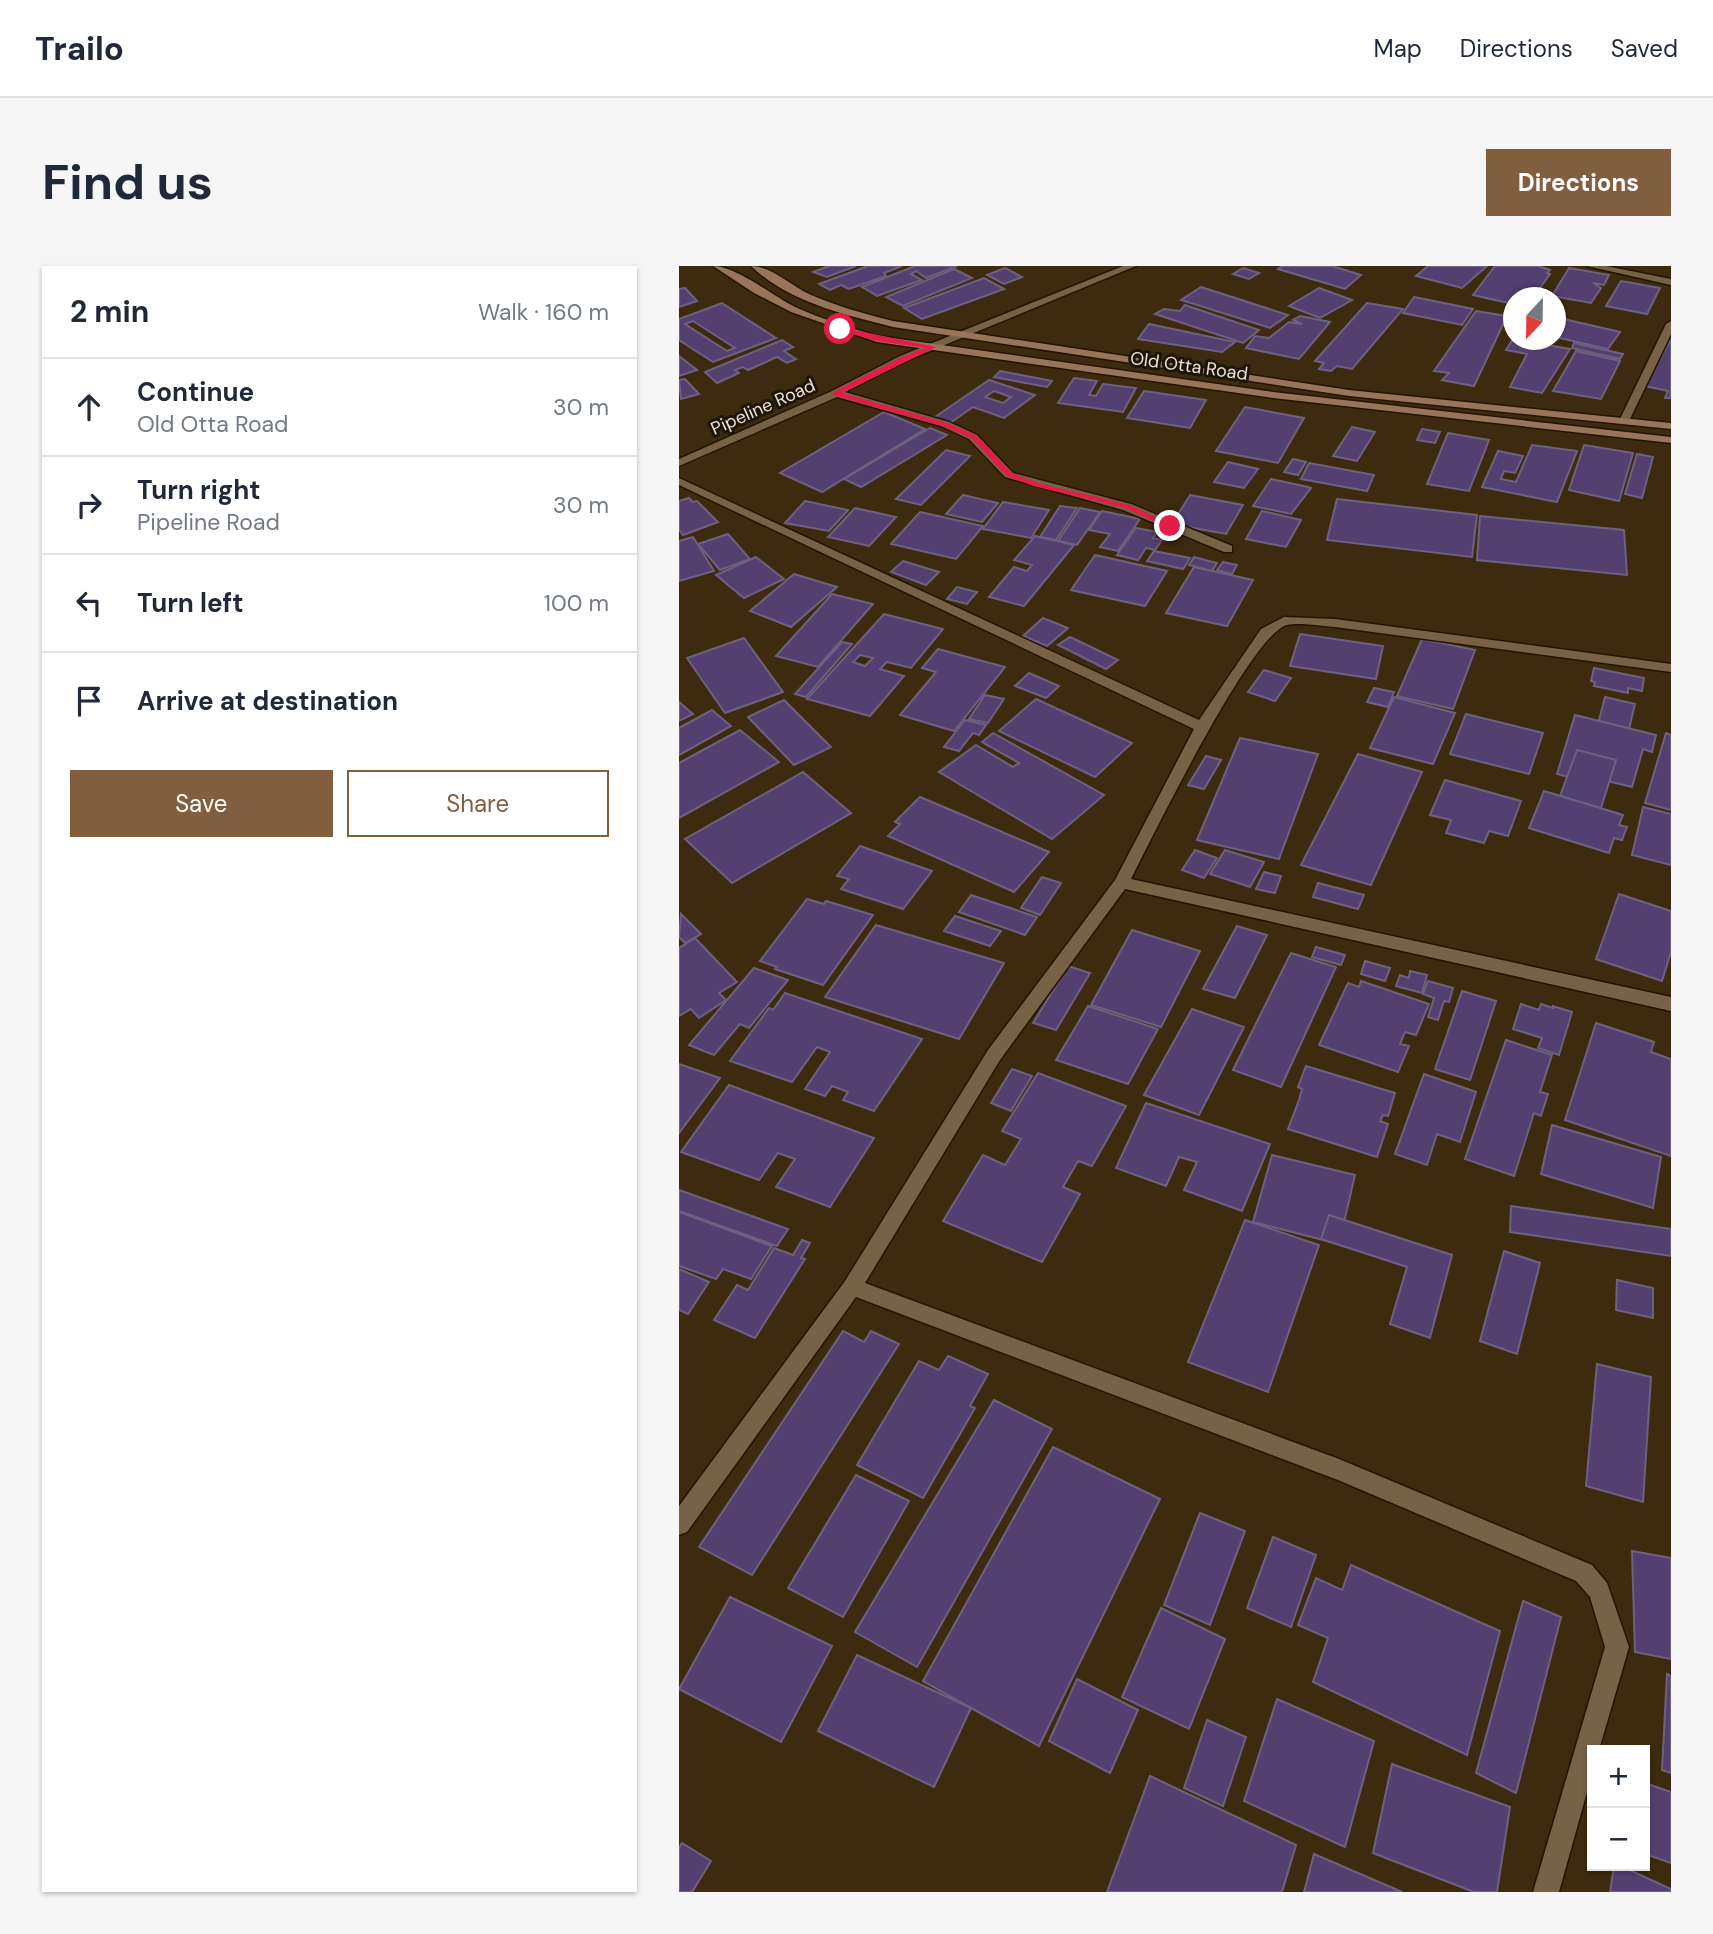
<!DOCTYPE html>
<meta charset="utf-8">
<style>
:root{--surface:#fff;--page:#f6f6f7;--text:#1f2937;--muted:#747a83;--line:#e0e1e3;--accent:#825e41}
body{margin:0;font-family:"DM Sans",sans-serif;background:var(--page);color:var(--text)}
.controls{position:absolute;right:21px;bottom:21px;display:grid;overflow:hidden;border-radius:0px;box-shadow:0 2px 5px #0004}
.controls button{width:63px;height:63px;display:grid;place-items:center;padding:0;border:0;border-bottom:2px solid var(--line);background:var(--surface);color:var(--text);font:35px sans-serif}
.compass{position:absolute;left:824px;top:21px;width:63px;height:63px;border-radius:50%;background:var(--surface);box-shadow:0 2px 5px #0004;rotate:202deg}
.stop{position:absolute;width:21px;height:21px;margin:-16px;border:5px solid #e11d48;border-radius:50%;background:#fff}
.stop.end{background:#e11d48;border-color:#fff;box-shadow:0 2px 7px #0008}
.list{margin:0;padding:0;list-style:none}
h2{display:flex;justify-content:space-between;align-items:center;height:91px;margin:0;padding:0 28px;font-size:30px}
h2 small{font-size:23px;font-weight:400;color:var(--muted)}
.list li{display:grid;grid-template-columns:46px 1fr auto;gap:21px;align-items:center;box-sizing:border-box;height:98px;padding:0 28px;border-top:2px solid var(--line)}
.list b{display:block;font-size:26px;white-space:nowrap}
.list p{margin:0;font-size:23px;white-space:nowrap;color:var(--muted)}
.list em{font-size:23px;font-style:normal;color:var(--muted)}
.actions{display:flex;gap:14px;padding:21px 28px}
.actions a{flex:1;padding:16px 0;border:2px solid var(--accent);border-radius:0px;text-align:center;font-size:24px;color:var(--accent)}
.actions .main{background:var(--accent);color:#fff}
.icon{flex:none;width:38px;height:38px;fill:none;stroke:currentColor;stroke-width:2;stroke-linecap:round;stroke-linejoin:round}
.map{position:relative;flex:none;width:992px;height:1626px;overflow:hidden;border-radius:0px}
header{display:flex;align-items:center;gap:42px;box-sizing:border-box;height:98px;padding:0 35px;background:var(--surface);border-bottom:2px solid var(--line)}
header strong{font-size:33px}
nav{display:flex;gap:38px;margin-inline-start:auto;font-size:24px}
.intro{display:flex;align-items:center;justify-content:space-between;box-sizing:border-box;height:168px;padding:0 42px}
h1{margin:0;font-size:49px}
.button{padding:18px 32px;border-radius:0px;background:var(--accent);color:#fff;font-size:24px;font-weight:700}
main{display:flex;gap:42px;padding:0 42px}
aside{flex:1;background:var(--surface);border-radius:0px;box-shadow:0 2px 5px #0004}
.map>svg:first-child{display:block}
.building{fill:#543f71;stroke:#6d6180;stroke-width:2;fill-rule:evenodd}
.lines{fill:none;stroke-linecap:round;stroke-linejoin:round}
.minor-casing{stroke:#241300;stroke-width:3}
.secondary-casing{stroke:#241300;stroke-width:3}
.minor{fill:#776246;fill-rule:evenodd}
.secondary{fill:#987458;fill-rule:evenodd}
.route{fill:#e11d48}
.labels{text-anchor:middle;dominant-baseline:central;stroke-width:6;stroke-linejoin:round;paint-order:stroke}
.far-street-label{font-size:18px;fill:#ede1d1;stroke:#1e150a}
</style>
<header>
<strong>Trailo</strong>
<nav><a>Map</a><a>Directions</a><a>Saved</a></nav>
</header>
<div class="intro"><h1>Find us</h1><a class="button">Directions</a></div>
<main>
<aside>
<h2>2 min<small>Walk · 160 m</small></h2>
<ul class="list">
<li><svg class="icon" aria-label="ahead" viewBox="0 0 24 24"><path d="M12 20V5M6 11l6-6 6 6"/></svg><div><b>Continue</b><p>Old Otta Road</p></div><em>30 m</em></li>
<li><svg class="icon" aria-label="right" viewBox="0 0 24 24"><path d="M7 20v-9h11M14 6l5 5-5 5"/></svg><div><b>Turn right</b><p>Pipeline Road</p></div><em>30 m</em></li>
<li><svg class="icon" aria-label="left" viewBox="0 0 24 24"><path d="M17 20v-9H6M10 6l-5 5 5 5"/></svg><div><b>Turn left</b></div><em>100 m</em></li>
<li><svg class="icon" aria-label="arrive" viewBox="0 0 24 24"><path d="M6 21V4h12l-3 4 3 4H6"/></svg><div><b>Arrive at destination</b></div></li>
</ul>
<div class="actions"><a class="main">Save</a><a>Share</a></div>
</aside>
<div class="map">
<svg width="992" height="1626" viewBox="0 0 992 1626">
<rect width="100%" height="100%" fill="#3e2b0f"/>
<g class="building">
<polygon points="150,0 177,0 148,11 134,6"/>
<polygon points="189,0 223,0 205,7 207,10 170,23 162,19 151,24 140,18"/>
<polygon points="236,0 278,0 247,12 237,5 232,8 243,14 198,30 183,21"/>
<polygon points="603,0 653,0 682,9 666,23 599,3"/>
<polygon points="749,0 808,0 783,22 737,10"/>
<polygon points="816,0 859,0 871,4 868,7 871,8 854,32 834,32 834,38 794,29"/>
<polygon points="326,2 343,11 325,18 308,9"/>
<polygon points="564,2 580,7 570,13 554,8"/>
<polygon points="890,2 930,9 925,19 914,17 922,22 912,37 873,30"/>
<polygon points="275,3 293,12 224,40 207,31"/>
<polygon points="305,12 325,23 243,53 225,42"/>
<polygon points="942,15 981,22 968,48 927,40"/>
<polygon points="522,21 609,49 591,62 502,34"/>
<polygon points="6,22 18,35 0,41 0,23"/>
<polygon points="640,22 673,34 641,52 610,40"/>
<polygon points="735,31 794,43 783,59 724,47"/>
<path d="M 43,37 L 49,41 L 97,72 L 34,96 L 0,74 L 0,53 ZM 14,55 L 56,82 L 48,85 L 6,58 Z"/>
<polygon points="688,37 724,43 673,103 658,100 652,105 640,103 645,97 636,95"/>
<polygon points="506,39 580,64 564,77 476,48 485,43 501,45"/>
<polygon points="797,45 828,50 795,120 763,114 770,107 755,105"/>
<polygon points="621,50 651,56 620,93 567,82 576,70 590,72 610,56 623,58 614,54"/>
<polygon points="876,51 941,66 929,83 876,71"/>
<polygon points="470,58 556,76 543,86 459,73"/>
<polygon points="834,73 891,83 863,127 831,121 848,88 827,84"/>
<polygon points="992,73 992,132 986,132 989,125 966,120"/>
<polygon points="103,74 114,81 105,85 117,93 108,97 98,91 69,104 64,101 56,104 60,107 38,117 26,106"/>
<polygon points="895,77 944,88 941,93 893,82"/>
<polygon points="897,85 941,95 922,133 874,125"/>
<polygon points="0,90 18,104 0,110"/>
<polygon points="321,105 373,115 368,121 315,111"/>
<polygon points="395,112 418,115 410,129 417,130 424,118 457,122 444,146 379,137"/>
<polygon points="6,113 20,128 2,133 0,114"/>
<path d="M 310,114 L 356,129 L 325,152 L 294,141 L 268,159 L 253,153 ZM 315,125 L 332,131 L 324,137 L 306,131 Z"/>
<polygon points="465,125 527,134 511,162 448,152"/>
<polygon points="566,141 625,152 599,197 537,185"/>
<polygon points="205,146 246,163 143,226 101,207"/>
<polygon points="673,161 696,166 678,195 654,190"/>
<polygon points="251,162 268,169 182,221 165,213"/>
<polygon points="743,163 761,166 756,177 738,174"/>
<polygon points="769,167 810,174 790,225 748,218"/>
<polygon points="853,179 898,185 878,236 803,221 819,185 844,190 836,207 825,205 822,213 837,216"/>
<polygon points="905,179 954,187 940,235 890,224"/>
<polygon points="267,184 291,190 242,239 217,233"/>
<polygon points="958,188 974,191 963,232 946,228"/>
<polygon points="614,193 627,196 619,209 605,206"/>
<polygon points="549,196 579,203 565,222 535,216"/>
<polygon points="630,197 695,209 688,225 622,213"/>
<polygon points="592,213 629,221 632,222 612,248 574,240"/>
<polygon points="284,229 319,237 303,256 267,248"/>
<polygon points="511,229 564,239 547,268 493,258"/>
<polygon points="10,232 14,236 18,235 39,256 4,269 0,264 0,235"/>
<polygon points="658,233 798,249 793,291 648,274"/>
<polygon points="126,235 169,244 150,265 106,257"/>
<polygon points="324,236 370,244 352,272 304,263"/>
<polygon points="381,240 398,242 377,274 361,271"/>
<polygon points="176,242 217,251 190,280 149,271"/>
<polygon points="401,242 421,246 398,279 379,275"/>
<polygon points="423,245 461,253 439,285 421,281 431,268 410,264"/>
<polygon points="583,245 622,254 607,281 567,273"/>
<polygon points="241,246 304,260 277,293 212,278"/>
<polygon points="801,250 945,264 948,309 798,294"/>
<polygon points="457,262 478,266 474,272 483,274 476,284 467,282 459,294 438,289"/>
<polygon points="49,268 71,293 41,304 19,278"/>
<polygon points="356,270 395,279 345,340 310,331 335,301 348,305 353,299 335,294"/>
<polygon points="14,271 35,305 0,315 0,275"/>
<polygon points="475,285 511,292 504,303 468,295"/>
<polygon points="416,289 488,305 466,340 392,324"/>
<polygon points="77,291 105,313 65,332 37,309"/>
<polygon points="515,291 538,297 533,305 510,299"/>
<polygon points="224,295 260,306 247,319 212,306"/>
<polygon points="544,296 558,299 553,308 538,304"/>
<polygon points="515,301 574,314 548,360 487,347"/>
<polygon points="115,308 158,321 112,361 71,345"/>
<polygon points="278,321 298,326 288,338 268,333"/>
<polygon points="153,328 194,338 139,401 97,390"/>
<path d="M 205,348 L 264,363 L 232,402 L 208,396 L 201,403 L 225,410 L 191,450 L 128,433 ZM 181,389 L 194,392 L 186,400 L 174,396 Z"/>
<polygon points="364,352 389,362 368,380 344,370"/>
<polygon points="621,368 704,380 697,413 611,400"/>
<polygon points="391,371 439,394 427,403 379,379"/>
<polygon points="65,372 104,426 46,447 8,392"/>
<polygon points="743,373 796,384 774,443 718,430"/>
<polygon points="163,376 173,378 127,431 116,428"/>
<polygon points="259,383 326,401 275,465 221,449 257,406 243,402"/>
<polygon points="915,402 965,412 963,425 949,422 949,427 915,420 916,416 912,415"/>
<polygon points="585,404 612,412 596,435 569,426"/>
<polygon points="350,407 380,420 367,432 336,420"/>
<polygon points="695,422 715,426 709,441 688,436"/>
<polygon points="306,429 325,433 309,457 290,453"/>
<polygon points="715,431 776,447 754,498 691,482"/>
<polygon points="926,431 956,438 945,484 914,477"/>
<polygon points="357,433 453,477 416,511 320,465"/>
<polygon points="105,434 152,481 115,499 69,451"/>
<polygon points="0,436 14,448 0,455"/>
<polygon points="33,444 52,460 0,489 0,462"/>
<polygon points="787,448 864,467 850,508 771,488"/>
<polygon points="896,449 977,469 973,486 964,483 953,521 920,513 919,518 878,508"/>
<polygon points="286,454 307,459 300,469 294,467 280,485 265,481"/>
<polygon points="61,464 100,496 0,552 0,497"/>
<polygon points="314,467 425,529 373,573 260,506 297,479 334,501 340,497 303,476"/>
<polygon points="987,467 992,469 992,544 966,537"/>
<polygon points="561,472 639,488 600,593 518,574"/>
<polygon points="898,484 937,494 922,542 881,530"/>
<polygon points="679,488 743,506 692,619 622,599"/>
<polygon points="527,490 542,494 525,523 509,519"/>
<polygon points="124,506 172,547 53,617 6,573"/>
<polygon points="766,514 842,535 829,570 810,565 805,577 767,567 772,554 751,549"/>
<polygon points="865,525 944,549 940,559 948,561 943,574 935,572 930,587 850,562"/>
<polygon points="241,531 279,547 370,586 335,626 209,570 221,558 216,556"/>
<polygon points="964,541 992,548 992,599 953,589"/>
<polygon points="181,580 253,605 224,643 162,623 170,613 158,610"/>
<polygon points="516,584 538,592 525,612 503,604"/>
<polygon points="546,584 585,596 571,621 531,608"/>
<polygon points="585,606 602,610 596,627 577,623"/>
<polygon points="363,611 382,617 361,649 342,642"/>
<polygon points="639,617 685,629 679,643 634,631"/>
<polygon points="940,628 992,645 992,686 983,715 917,693"/>
<polygon points="292,629 358,651 346,669 280,646"/>
<polygon points="128,633 145,638 147,635 194,649 144,719 96,703 98,701 81,695"/>
<polygon points="2,648 22,668 6,677 0,671"/>
<polygon points="276,650 322,665 311,680 265,665"/>
<polygon points="197,659 325,697 280,773 146,731"/>
<polygon points="558,660 588,669 556,732 524,723"/>
<polygon points="453,664 521,685 482,761 412,739"/>
<polygon points="16,672 58,716 40,727 47,734 20,752 12,743 0,750 0,682"/>
<polygon points="637,681 666,689 662,699 633,691"/>
<polygon points="612,687 657,701 602,821 554,804"/>
<polygon points="686,695 711,702 706,715 682,708"/>
<polygon points="389,700 411,707 377,764 354,757"/>
<polygon points="75,702 109,714 70,762 61,758 35,789 10,779"/>
<polygon points="731,705 748,709 743,727 717,720 721,709 730,712"/>
<polygon points="682,715 750,738 737,769 726,766 721,778 730,780 719,806 640,779 669,717 680,721"/>
<polygon points="749,715 774,722 770,736 765,735 759,754 749,751 755,732 744,728"/>
<polygon points="783,725 817,735 791,814 756,803"/>
<polygon points="106,727 243,773 195,845 164,834 169,826 153,820 146,830 126,823 151,786 138,781 113,816 51,795 90,742 94,744"/>
<polygon points="842,738 860,744 862,738 874,742 874,740 893,746 880,789 859,782 863,772 834,763"/>
<polygon points="409,740 479,763 449,818 377,794"/>
<polygon points="513,743 565,761 520,849 465,829"/>
<polygon points="917,757 975,776 972,786 992,793 992,890 886,854"/>
<polygon points="827,774 873,789 861,826 869,828 862,850 855,847 835,910 786,893"/>
<polygon points="0,798 41,812 0,867"/>
<polygon points="627,800 716,827 709,850 704,849 701,855 709,858 698,891 609,863 620,834 623,823 619,821"/>
<polygon points="333,803 353,810 332,845 312,837"/>
<polygon points="359,807 447,840 413,900 399,895 384,921 401,928 363,996 264,955 304,889 326,899 342,873 323,865"/>
<polygon points="745,808 797,826 781,876 758,868 748,899 716,888"/>
<polygon points="50,819 195,872 151,941 97,921 116,893 99,887 80,914 2,886"/>
<polygon points="467,837 591,878 563,945 505,924 518,896 500,891 487,920 437,902"/>
<polygon points="873,859 982,891 974,942 862,908"/>
<polygon points="593,889 676,909 660,978 574,956"/>
<polygon points="0,924 109,963 98,980 0,945"/>
<polygon points="832,940 992,963 992,990 831,966"/>
<polygon points="0,946 93,980 72,1013 44,1003 37,1013 0,1000"/>
<polygon points="650,949 773,989 751,1072 711,1058 728,1001 642,973"/>
<polygon points="566,954 640,979 589,1126 509,1096"/>
<polygon points="123,974 131,977 122,992 126,993 76,1072 35,1054 58,1019 69,1024 95,982 114,989"/>
<polygon points="825,985 861,997 838,1088 801,1075"/>
<polygon points="0,1003 30,1016 9,1048 0,1044"/>
<polygon points="938,1014 974,1022 974,1052 937,1044"/>
<polygon points="164,1065 185,1076 192,1065 220,1078 73,1309 20,1281"/>
<polygon points="269,1090 309,1108 291,1140 296,1142 244,1232 178,1199 240,1095 260,1104"/>
<polygon points="918,1098 972,1111 964,1236 907,1220"/>
<polygon points="315,1134 373,1163 238,1401 176,1366"/>
<polygon points="374,1181 481,1233 360,1480 244,1415"/>
<polygon points="177,1209 230,1235 164,1351 109,1322"/>
<polygon points="521,1247 566,1265 531,1359 485,1339"/>
<polygon points="594,1271 637,1289 612,1361 568,1342"/>
<polygon points="953,1285 992,1292 992,1393 956,1386"/>
<polygon points="672,1299 821,1365 788,1489 634,1416 649,1372 619,1359 637,1312 663,1324"/>
<polygon points="51,1331 153,1380 102,1476 0,1423"/>
<polygon points="844,1335 882,1351 837,1527 797,1507"/>
<polygon points="482,1342 546,1373 510,1463 443,1431"/>
<polygon points="178,1389 292,1442 255,1521 139,1465"/>
<polygon points="988,1408 992,1410 992,1507 983,1504"/>
<polygon points="398,1413 459,1444 431,1507 370,1475"/>
<polygon points="598,1433 695,1475 666,1581 565,1535"/>
<polygon points="528,1454 567,1471 544,1540 505,1522"/>
<polygon points="713,1498 831,1541 818,1626 795,1626 694,1587"/>
<polygon points="471,1510 617,1579 603,1626 428,1626"/>
<polygon points="966,1517 992,1526 992,1597 966,1588"/>
<polygon points="3,1577 32,1595 13,1626 0,1626 0,1582"/>
<polygon points="635,1588 723,1626 625,1626"/>
<polygon points="935,1600 942,1600 992,1623 992,1626 931,1626"/>
</g>
<g class="lines">
<g class="minor-casing">
<g id="minor">
<polygon points="444,0 457,0 229,94 166,126 270,156 298,169 334,207 452,238 553,280 553,286 545,286 444,244 326,211 290,173 262,160 158,131 0,200 0,193 153,125 221,90"/>
<polygon points="908,0 927,0 992,13 992,19"/>
<polygon points="992,55 992,68 950,155 941,157 940,155 987,58"/>
<path d="M 0,212 L 520,454 L 582,363 L 605,351 L 656,353 L 992,398 L 992,406 L 656,361 C 642,360 621,356 608,359 C 572,368 473,572 452,613 L 992,731 L 992,745 L 446,623 L 321,794 L 186,1017 L 660,1193 L 913,1299 L 928,1317 L 950,1381 L 920,1484 L 913,1484 L 913,1508 L 880,1626 L 854,1626 L 926,1381 L 911,1331 L 897,1315 L 659,1214 L 177,1031 L 8,1266 L 0,1269 L 0,1240 L 166,1015 L 309,784 L 436,614 L 515,463 L 0,219 Z"/>
</g>
</g>
<g class="secondary-casing">
<g id="secondary">
<path d="M 34,0 C 57,0 94,30 116,41 C 143,53 171,62 199,70 L 594,126 L 992,171 L 992,177 L 594,132 L 198,76 L 112,46 L 75,27 Z"/>
<path d="M 72,0 C 92,0 112,20 130,28 C 157,40 186,48 214,55 L 670,124 L 992,157 L 992,163 L 670,130 L 214,61 C 166,49 109,36 72,0 Z"/>
</g>
</g>
<use href="#minor" class="minor"/>
<use href="#secondary" class="secondary"/>
</g>
<polygon class="route" points="161,61 257,81 163,127 268,157 297,169 333,207 359,217 451,239 495,260 489,262 446,242 354,220 328,210 292,172 263,160 154,129 154,126 223,91 246,82 198,75 159,64"/>
<g class="labels">
<g class="far-street-label">
<text transform="translate(510 100) rotate(8)">Old Otta Road</text>
<text transform="translate(84 141) rotate(-24)">Pipeline Road</text>
</g>
</g>
</svg>
<div class="controls">
<button>+</button>
<button>−</button>
</div>
<svg class="compass" viewBox="-18 -18 36 36"><path d="M0-13l5 13h-10z" fill="#e53935"/><path d="M0 13l5-13h-10z" fill="#747a83"/></svg>
<div class="stop" style="left:161px;top:63px"></div>
<div class="stop end" style="left:491px;top:260px"></div>
</div>
</main>
